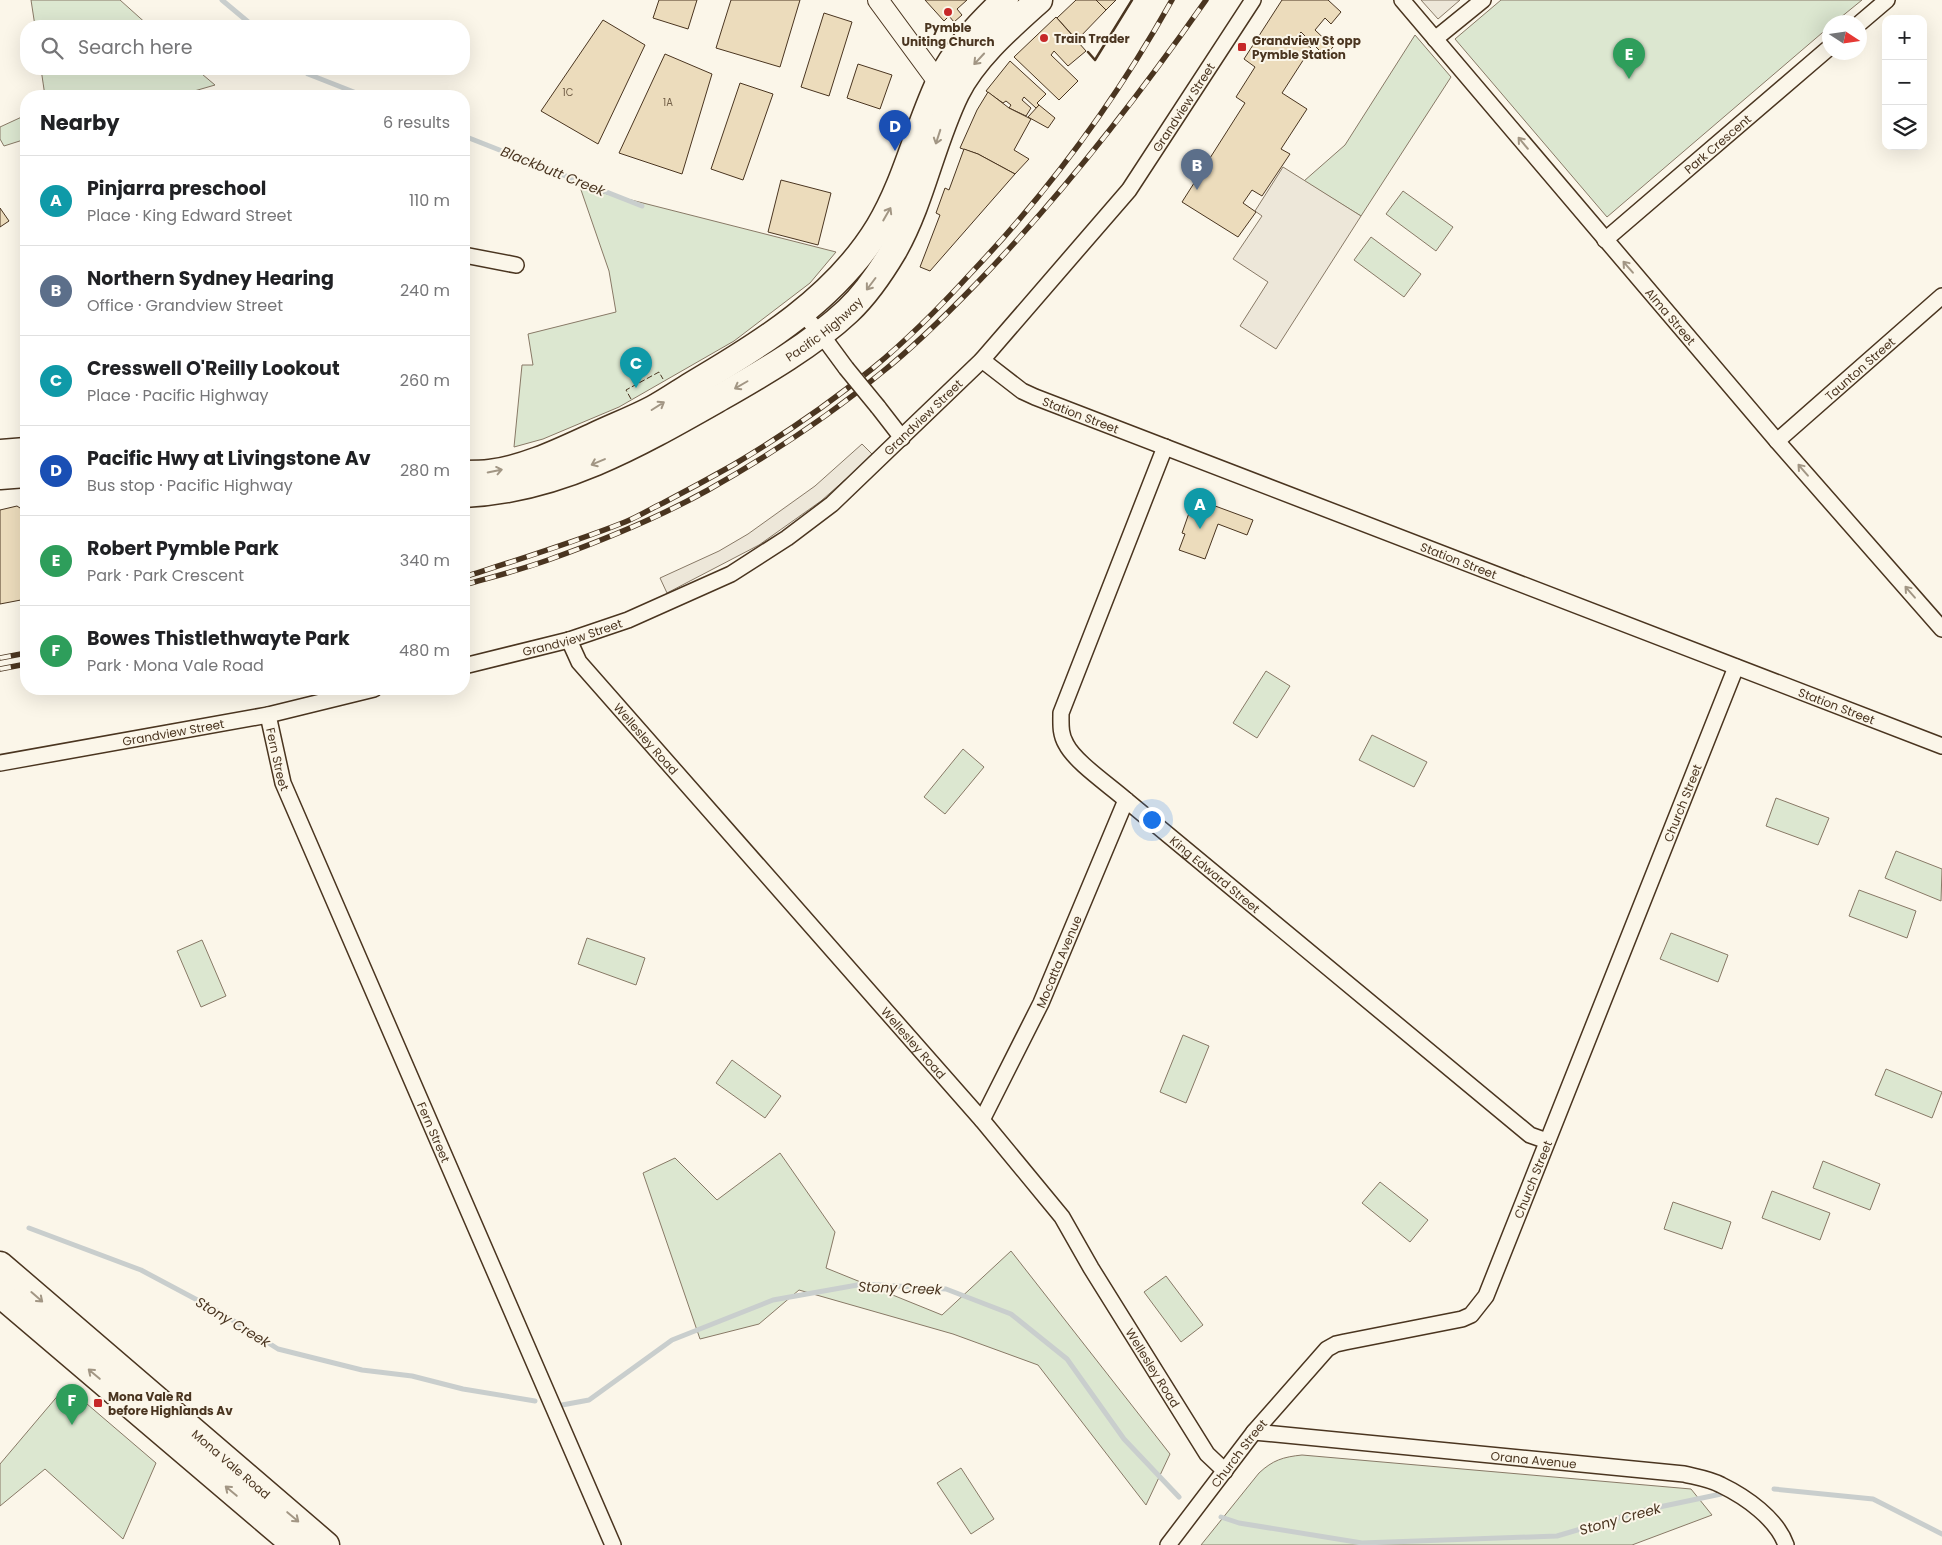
<!DOCTYPE html>
<meta charset="utf-8">
<style>
:root{--surface:#fff;--page:#f2f2f2;--text:#202124;--muted:#757577;--line:#e0e0e0;--accent:#111827}
body{margin:0;font-family:Poppins,sans-serif;background:var(--page);color:var(--text)}
.controls{position:absolute;right:15px;top:15px;display:grid;overflow:hidden;border-radius:10px;box-shadow:0 5px 20px #0002}
.controls button{width:45px;height:45px;display:grid;place-items:center;padding:0;border:0;border-bottom:1px solid var(--line);background:var(--surface);color:var(--text);font:25px sans-serif}
.compass{position:absolute;left:1822px;top:15px;width:45px;height:45px;border-radius:50%;background:var(--surface);box-shadow:0 5px 20px #0002;rotate:102deg}
.you{position:absolute;left:1151px;top:819px;width:18px;height:18px;margin:-12px;border:4px solid #fff;border-radius:50%;background:#1a73e8;box-shadow:0 0 0 8px #1a73e833}
.badge{display:grid;place-items:center;width:32px;height:32px;border-radius:50%;background:var(--accent);color:#fff;font-size:16px;font-weight:700}
.pin{position:absolute;translate:-50% -41px;filter:drop-shadow(0 1px 2px #0008)}
.pin::after{content:'';position:absolute;top:26px;width:18px;height:15px;background:inherit;clip-path:polygon(0 0,100% 0,50% 100%)}
.list{margin:0;padding:0;list-style:none}
h2{display:flex;justify-content:space-between;align-items:center;height:65px;margin:0;padding:0 20px;font-size:21px}
h2 small{font-size:16px;font-weight:400;color:var(--muted)}
.list li{display:grid;grid-template-columns:32px 1fr auto;gap:15px;align-items:center;box-sizing:border-box;height:90px;padding:0 20px;border-top:1px solid var(--line)}
.list b{display:block;font-size:19px;white-space:nowrap}
.list p{margin:0;font-size:16px;white-space:nowrap;color:var(--muted)}
.list em{font-size:16px;font-style:normal;color:var(--muted)}
.icon{flex:none;width:28px;height:28px;fill:none;stroke:currentColor;stroke-width:2;stroke-linecap:round;stroke-linejoin:round}
.map{position:relative;flex:none;width:1942px;height:1545px;overflow:hidden}
.search{position:absolute;background:var(--surface);box-shadow:0 5px 20px #0002;left:20px;top:20px;width:450px;height:55px;display:flex;align-items:center;gap:12px;box-sizing:border-box;padding:0 18px;border-radius:20px;color:var(--muted);font-size:19px}
.panel{position:absolute;background:var(--surface);box-shadow:0 5px 20px #0002;left:20px;top:90px;width:450px;height:605px;border-radius:20px}
.map>svg:first-child{display:block}
.green{fill:#dce7d0;stroke:#887966}
.parking{fill:#ede7d9;stroke:#887966}
.lines{fill:none;stroke-linecap:round;stroke-linejoin:round}
.stream{stroke:#c9cecd;stroke-width:5}
.building{fill:#ecdcbc;stroke:#4a3520}
.minor-casing{stroke:#4a3520;stroke-width:18}
.tertiary-casing{stroke:#4a3520;stroke-width:22}
.trunk-casing{stroke:#4a3520;stroke-width:29}
.minor{stroke:#fbf6e9;stroke-width:15}
.tertiary{stroke:#fbf6e9;stroke-width:20}
.trunk{stroke:#fbf6e9;stroke-width:26}
.rail-casing{stroke:#4a3520;stroke-width:5.5}
.rail{stroke:#fbf6e9;stroke-width:4;stroke-dasharray:11;stroke-linecap:butt}
.minor-bridge-casing{stroke:#4a3520;stroke-width:18;stroke-linecap:butt}
.minor-bridge{stroke:#fbf6e9;stroke-width:15}
.fence{stroke:#4a3520;stroke-width:1;stroke-dasharray:6 2.5;stroke-linecap:butt}
.wall{stroke:#4a3520;stroke-width:2.5}
.oneway{stroke:#a29684}
.poi-dot{fill:#c62828;stroke:#fbf6e9;stroke-width:2}
.labels{text-anchor:middle;dominant-baseline:central;stroke-width:4;stroke-linejoin:round;paint-order:stroke}
.number-label{font-size:10px;fill:#725f47}
.poi-label{font-size:12px;font-weight:bold;fill:#4a3520;stroke:#fbf6e9;text-anchor:start}
.street-label{font-size:12px;fill:#4a3520;stroke:#fbf6e9}
.water-label{font-size:14px;font-style:italic;fill:#4a3520;stroke:#fbf6e9}
</style>
<div class="map">
<svg width="1942" height="1545" viewBox="0 0 1942 1545">
<rect width="100%" height="100%" fill="#fbf6e9"/>
<g class="green">
<polygon points="31,0 120,0 149,26 35,26"/>
<polygon points="1501,0 1862,0 1835,22 1830,22 1829,27 1607,217 1455,39"/>
<polygon points="1415,35 1451,77 1361,216 1304,181 1345,145"/>
<polygon points="41,69 196,69 215,85 177,96 45,96"/>
<polygon points="26,115 26,139 4,146 0,139 0,127"/>
<polygon points="580,187 836,252 810,283 734,341 619,407 543,439 514,447 522,365 533,365 528,334 616,312 609,271"/>
<polygon points="1403,191 1453,227 1436,251 1386,214"/>
<polygon points="1371,237 1421,274 1404,297 1354,260"/>
<polygon points="1266,671 1290,686 1257,738 1233,723"/>
<polygon points="1372,735 1427,762 1414,787 1359,760"/>
<polygon points="963,749 984,767 945,814 924,797"/>
<polygon points="1776,798 1829,818 1818,845 1766,826"/>
<polygon points="1896,851 1942,869 1941,901 1885,878"/>
<polygon points="1859,890 1916,911 1907,938 1849,916"/>
<polygon points="1671,933 1728,955 1718,982 1660,959"/>
<polygon points="587,938 645,958 636,985 578,964"/>
<polygon points="202,940 226,996 201,1007 177,951"/>
<polygon points="1183,1035 1209,1046 1186,1103 1160,1092"/>
<polygon points="732,1060 781,1096 765,1118 716,1083"/>
<polygon points="1886,1069 1942,1092 1932,1118 1875,1095"/>
<polygon points="780,1153 835,1232 826,1268 942,1315 1011,1251 1170,1454 1146,1505 1038,1365 953,1334 799,1290 759,1324 700,1339 643,1173 675,1158 717,1200"/>
<polygon points="1823,1161 1880,1184 1870,1210 1813,1188"/>
<polygon points="1380,1182 1428,1220 1410,1242 1362,1203"/>
<polygon points="1772,1191 1830,1213 1820,1240 1762,1218"/>
<polygon points="1673,1202 1731,1222 1722,1249 1664,1229"/>
<polygon points="1166,1276 1203,1325 1181,1342 1144,1292"/>
<polygon points="66,1386 156,1463 123,1539 45,1469 0,1506 0,1464"/>
<path d="M 1302,1455 L 1691,1489 L 1712,1515 L 1632,1545 L 1201,1545 L 1259,1473 C 1273,1460 1283,1457 1302,1455 Z"/>
<polygon points="961,1468 994,1519 971,1534 937,1483"/>
</g>
<g class="parking">
<polygon points="1421,0 1460,0 1438,19"/>
<polygon points="1283,167 1361,216 1276,349 1240,326 1268,282 1233,259 1262,216 1255,211"/>
<polygon points="862,444 873,455 821,501 759,545 667,593 660,578 719,551 748,534 815,486"/>
</g>
<g class="lines">
<g class="stream">
<polyline points="222,0 253,26"/>
<polyline points="302,69 308,74 364,96"/>
<polyline points="464,136 642,206"/>
<polyline points="29,1228 141,1270 218,1311 278,1349 362,1370 412,1376 463,1389 535,1401"/>
<polyline points="562,1405 589,1400 672,1340 773,1300 863,1284 946,1289 1011,1314 1067,1359 1124,1439 1179,1497"/>
<polyline points="1774,1489 1873,1499 1942,1534"/>
<polyline points="1221,1517 1239,1523 1362,1543 1557,1536 1645,1510 1721,1494"/>
</g>
</g>
<g class="building">
<polygon points="659,0 697,0 688,29 653,18"/>
<polygon points="731,0 800,0 780,67 716,48"/>
<polygon points="925,0 967,0 957,9 962,15 954,22 949,16 944,21"/>
<polygon points="1076,0 1096,0 1106,10 1077,40 1057,18"/>
<polygon points="1096,0 1116,0 1106,10"/>
<polygon points="1282,0 1328,0 1341,12 1331,24 1325,18 1315,30 1333,47 1325,56 1301,32 1297,36 1311,48 1282,93 1307,109 1281,149 1290,154 1262,196 1252,190 1243,203 1256,212 1238,237 1182,202 1245,103 1236,97 1255,67 1244,59"/>
<polygon points="824,13 852,22 829,96 801,87"/>
<polygon points="1056,17 1086,51 1068,66 1054,51 1051,55 1078,81 1059,100 1014,57"/>
<polygon points="603,20 645,45 598,144 541,111"/>
<polygon points="665,54 712,74 682,174 619,153"/>
<polygon points="1010,61 1046,94 1037,103 1039,105 1036,108 1024,97 1022,100 1031,108 1026,116 1009,108 1011,105 1006,101 1003,103 986,91"/>
<polygon points="858,64 892,75 880,109 847,98"/>
<polygon points="740,83 773,94 743,180 711,169"/>
<polygon points="988,92 1009,108 1031,119 1014,150 1029,159 1015,174 978,154 960,148 977,110"/>
<polygon points="1039,105 1055,118 1048,128 1028,117"/>
<polygon points="964,149 978,154 1015,174 930,271 920,267 940,215 936,213 945,188 949,190"/>
<polygon points="781,180 831,193 818,245 768,232"/>
<polygon points="0,208 9,221 0,227"/>
<polygon points="1199,500 1253,520 1247,535 1218,524 1205,559 1179,550 1185,534 1182,533 1189,513 1193,514"/>
<polygon points="17,506 26,512 26,599 0,604 0,510"/>
</g>
<g class="lines">
<g class="minor-casing">
<g id="minor">
<path id="s1" d="M 1402,0 L 1777,441 L 1942,629"/>
<polyline points="1860,23 1887,0"/>
<polyline points="1435,39 1483,0"/>
<path id="s2" d="M 1605,240 L 1830,47"/>
<polyline points="464,255 516,265"/>
<polyline points="801,312 821,334 846,368"/>
<path id="s3" d="M 982,360 L 1022,391 L 1035,397 L 1942,746"/>
<polyline points="878,407 902,438"/>
<path id="s4" d="M 1777,441 L 1942,296"/>
<path id="s5" d="M 1165,447 L 1061,713 C 1061,724 1060,734 1066,744 C 1075,762 1109,785 1126,800 L 1530,1135 L 1547,1141"/>
<path id="s6" d="M 569,640 L 579,662 L 982,1120 L 1062,1217 L 1091,1268 L 1207,1454 L 1225,1471"/>
<path id="s7" d="M 464,666 L 569,640 L 628,620 L 731,574 L 787,538 L 832,504 L 982,360 L 1129,190 L 1253,0"/>
<path id="s8" d="M 268,715 L 283,783 L 613,1545"/>
<path id="s9" d="M 0,763 L 268,715 L 374,689"/>
<path id="s10" d="M 982,1120 L 1041,1003 L 1126,800"/>
<path id="s11" d="M 1254,1432 L 1684,1474 C 1696,1477 1710,1479 1721,1485 C 1746,1497 1777,1519 1786,1545"/>
<path id="s12" d="M 1168,1545 L 1254,1432 L 1327,1349 L 1336,1344 L 1345,1342 L 1462,1319 L 1471,1315 L 1486,1296 L 1736,667"/>
</g>
</g>
<g class="tertiary-casing">
<polyline id="tertiary" points="878,0 939,83 950,88"/>
</g>
<g class="trunk-casing">
<g id="trunk">
<polyline points="0,453 26,451"/>
<path d="M 464,474 C 472,474 482,474 490,473 C 527,468 561,451 594,436 C 613,427 634,419 653,409 C 666,402 679,393 692,385 C 762,344 836,298 879,227 C 906,182 917,130 939,83 C 955,50 979,25 1005,0"/>
<polyline points="0,476 26,474"/>
<path id="s13" d="M 464,494 C 559,490 640,443 721,397 C 763,373 813,344 848,311 C 866,294 881,272 894,250 C 922,200 931,144 956,93 C 974,57 1009,27 1039,0"/>
<path id="s14" d="M 0,1265 L 326,1545"/>
<polyline points="0,1294 295,1545"/>
</g>
</g>
<use href="#minor" class="minor"/>
<use href="#tertiary" class="tertiary"/>
<use href="#trunk" class="trunk"/>
<g class="rail-casing">
<g id="rail">
<path d="M 464,577 C 517,560 572,543 625,522 C 638,517 650,509 663,503 C 686,491 710,478 733,465 C 782,436 829,404 873,368 C 908,339 940,307 971,273 C 1049,191 1116,100 1172,0"/>
<path d="M 464,585 C 492,577 520,570 548,560 C 601,541 658,518 708,490 C 768,456 828,417 881,373 C 915,346 946,315 977,283 C 1061,196 1136,100 1206,0"/>
<polyline points="0,658 26,653"/>
<polyline points="0,669 26,664"/>
</g>
</g>
<use href="#rail" class="rail"/>
<g class="minor-bridge-casing">
<polyline id="minor-bridge" points="846,368 878,407"/>
</g>
<use href="#minor-bridge" class="minor-bridge"/>
<polyline class="fence" points="631,399 626,390 659,372 663,379"/>
<polyline class="wall" points="1088,52 1095,60 1132,0"/>
</g>
<defs><path id="oneway-shaft" d="M-6 0H5M1.5-3L5.5 0L1.5 3" fill="none" stroke-width="1.6" stroke-linecap="round" stroke-linejoin="round" transform="scale(1.25)"/></defs>
<g class="oneway">
<use href="#oneway-shaft" transform="translate(979 59) rotate(133)"/>
<use href="#oneway-shaft" transform="translate(938 137) rotate(108)"/>
<use href="#oneway-shaft" transform="translate(1523 143) rotate(-130)"/>
<use href="#oneway-shaft" transform="translate(887 214) rotate(-60)"/>
<use href="#oneway-shaft" transform="translate(1628 267) rotate(-131)"/>
<use href="#oneway-shaft" transform="translate(871 284) rotate(127)"/>
<use href="#oneway-shaft" transform="translate(741 385) rotate(150)"/>
<use href="#oneway-shaft" transform="translate(658 406) rotate(-32)"/>
<use href="#oneway-shaft" transform="translate(598 462) rotate(157)"/>
<use href="#oneway-shaft" transform="translate(1803 470) rotate(-131)"/>
<use href="#oneway-shaft" transform="translate(495 471) rotate(-11)"/>
<use href="#oneway-shaft" transform="translate(1910 592) rotate(-131)"/>
<use href="#oneway-shaft" transform="translate(37 1297) rotate(41)"/>
<use href="#oneway-shaft" transform="translate(94 1374) rotate(-140)"/>
<use href="#oneway-shaft" transform="translate(231 1491) rotate(-140)"/>
<use href="#oneway-shaft" transform="translate(293 1517) rotate(40)"/>
</g>
<g class="poi-dot">
<circle cx="948" cy="12" r="5"/>
<circle cx="1044" cy="38" r="5"/>
<rect x="1237" y="42" width="10" height="10" rx="2.5"/>
<rect x="93" y="1398" width="10" height="10" rx="2.5"/>
</g>
<g class="labels">
<g class="number-label">
<text x="568" y="92">1C</text>
<text x="668" y="102">1A</text>
</g>
<g class="poi-label">
<text x="948" y="27" text-anchor="middle">Pymble<tspan x="948" dy="14">Uniting Church</tspan></text>
<text x="1054" y="38">Train Trader</text>
<text x="1252" y="40">Grandview St opp<tspan x="1252" dy="14">Pymble Station</tspan></text>
<text x="108" y="1396">Mona Vale Rd<tspan x="108" dy="14">before Highlands Av</tspan></text>
</g>
<g class="street-label">
<text stroke="none"><textPath href="#s7" startOffset="938">Grandview Street</textPath></text>
<text stroke="none"><textPath href="#s2" startOffset="148">Park Crescent</textPath></text>
<text stroke="none"><textPath href="#s1" startOffset="415">Alma Street</textPath></text>
<text stroke="none"><textPath href="#s13" startOffset="401">Pacific Highway</textPath></text>
<text stroke="none"><textPath href="#s4" startOffset="110">Taunton Street</textPath></text>
<text stroke="none"><textPath href="#s3" startOffset="114">Station Street</textPath></text>
<text stroke="none"><textPath href="#s7" startOffset="532">Grandview Street</textPath></text>
<text stroke="none"><textPath href="#s3" startOffset="519">Station Street</textPath></text>
<text stroke="none"><textPath href="#s7" startOffset="112">Grandview Street</textPath></text>
<text stroke="none"><textPath href="#s3" startOffset="924">Station Street</textPath></text>
<text stroke="none"><textPath href="#s9" startOffset="176">Grandview Street</textPath></text>
<text stroke="none"><textPath href="#s6" startOffset="126">Wellesley Road</textPath></text>
<text stroke="none"><textPath href="#s8" startOffset="45">Fern Street</textPath></text>
<text stroke="none"><textPath href="#s12" startOffset="956">Church Street</textPath></text>
<text stroke="none"><textPath href="#s5" startOffset="516">King Edward Street</textPath></text>
<text stroke="none"><textPath href="#s10" startOffset="176">Mocatta Avenue</textPath></text>
<text stroke="none"><textPath href="#s6" startOffset="531">Wellesley Road</textPath></text>
<text stroke="none"><textPath href="#s8" startOffset="450">Fern Street</textPath></text>
<text stroke="none"><textPath href="#s12" startOffset="551">Church Street</textPath></text>
<text stroke="none"><textPath href="#s6" startOffset="936">Wellesley Road</textPath></text>
<text stroke="none"><textPath href="#s12" startOffset="116">Church Street</textPath></text>
<text stroke="none"><textPath href="#s11" startOffset="281">Orana Avenue</textPath></text>
<text stroke="none"><textPath href="#s14" startOffset="305">Mona Vale Road</textPath></text>
</g>
<g class="water-label">
<text transform="translate(553 171) rotate(22)">Blackbutt Creek</text>
<text transform="translate(900 1288) rotate(2)">Stony Creek</text>
<text transform="translate(233 1322) rotate(31)">Stony Creek</text>
<text transform="translate(1620 1519) rotate(-16)">Stony Creek</text>
</g>
</g>
</svg>
<div class="controls">
<button>+</button>
<button>−</button>
<button><svg class="icon" aria-label="layers" viewBox="0 0 24 24"><path d="M12 4l9 5-9 5-9-5zM3 14l9 5 9-5"/></svg></button>
</div>
<svg class="compass" viewBox="-18 -18 36 36"><path d="M0-13l5 13h-10z" fill="#e53935"/><path d="M0 13l5-13h-10z" fill="#757577"/></svg>
<div class="you"></div>
<div class="pin badge" style="left:1200px;top:529px;background:#0f9aa8">A</div>
<div class="pin badge" style="left:1197px;top:190px;background:#5c6f8a">B</div>
<div class="pin badge" style="left:636px;top:388px;background:#0f9aa8">C</div>
<div class="pin badge" style="left:895px;top:151px;background:#1a4fb4">D</div>
<div class="pin badge" style="left:1629px;top:79px;background:#2e9e5b">E</div>
<div class="pin badge" style="left:72px;top:1425px;background:#2e9e5b">F</div>
<div class="search"><svg class="icon" aria-label="search" viewBox="0 0 24 24"><circle cx="10" cy="10" r="6"/><path d="M15 15l6 6"/></svg>Search here</div>
<section class="panel">
<h2>Nearby<small>6 results</small></h2>
<ul class="list">
<li><span class="badge" style="background:#0f9aa8">A</span><div><b>Pinjarra preschool</b><p>Place · King Edward Street</p></div><em>110 m</em></li>
<li><span class="badge" style="background:#5c6f8a">B</span><div><b>Northern Sydney Hearing</b><p>Office · Grandview Street</p></div><em>240 m</em></li>
<li><span class="badge" style="background:#0f9aa8">C</span><div><b>Cresswell O'Reilly Lookout</b><p>Place · Pacific Highway</p></div><em>260 m</em></li>
<li><span class="badge" style="background:#1a4fb4">D</span><div><b>Pacific Hwy at Livingstone Av</b><p>Bus stop · Pacific Highway</p></div><em>280 m</em></li>
<li><span class="badge" style="background:#2e9e5b">E</span><div><b>Robert Pymble Park</b><p>Park · Park Crescent</p></div><em>340 m</em></li>
<li><span class="badge" style="background:#2e9e5b">F</span><div><b>Bowes Thistlethwayte Park</b><p>Park · Mona Vale Road</p></div><em>480 m</em></li>
</ul>
</section>
</div>
